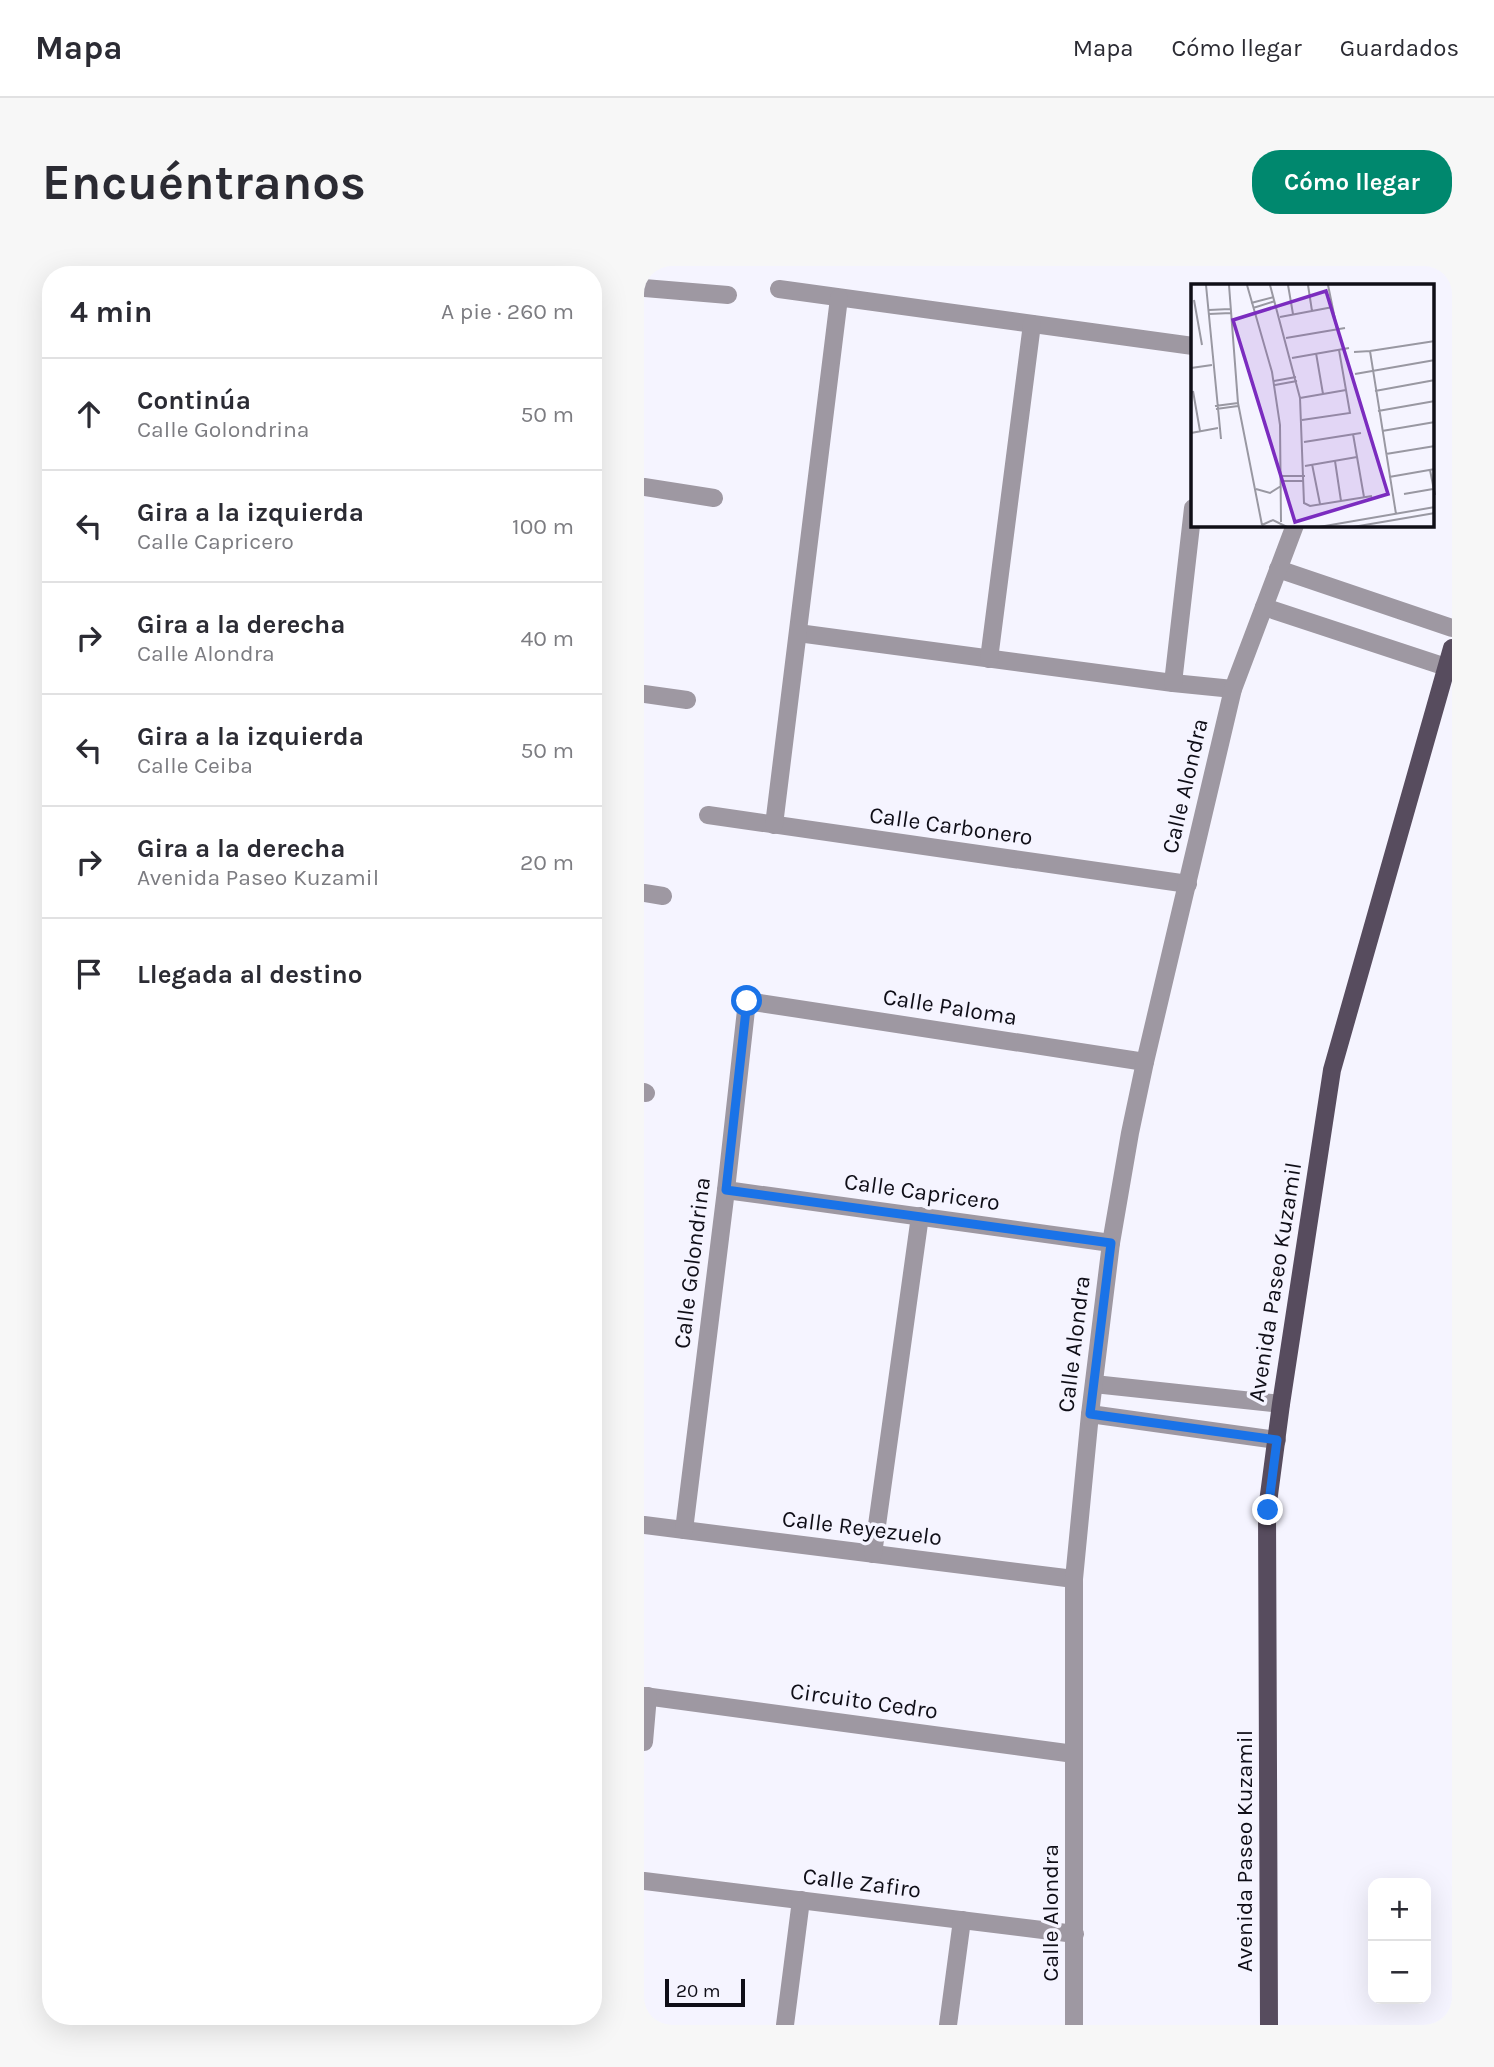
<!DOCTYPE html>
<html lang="es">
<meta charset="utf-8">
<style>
:root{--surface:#fff;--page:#f7f7f7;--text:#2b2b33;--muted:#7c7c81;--line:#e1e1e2;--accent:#00886e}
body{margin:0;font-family:Karla,sans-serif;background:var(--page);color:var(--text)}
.controls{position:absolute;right:21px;bottom:21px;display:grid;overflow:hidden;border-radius:14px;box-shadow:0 7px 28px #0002}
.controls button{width:63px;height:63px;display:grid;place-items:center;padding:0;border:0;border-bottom:2px solid var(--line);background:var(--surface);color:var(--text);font:35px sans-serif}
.scale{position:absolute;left:21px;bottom:18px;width:80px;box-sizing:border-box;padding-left:7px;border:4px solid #0f0e17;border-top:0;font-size:19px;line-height:24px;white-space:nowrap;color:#0f0e17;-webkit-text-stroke:5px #f5f4ff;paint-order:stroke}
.stop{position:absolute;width:21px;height:21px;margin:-16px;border:5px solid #1a73e8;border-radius:50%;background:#fff}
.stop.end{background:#1a73e8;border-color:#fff;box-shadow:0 2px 7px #0008}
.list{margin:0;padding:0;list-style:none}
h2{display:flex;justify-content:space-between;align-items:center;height:91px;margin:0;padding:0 28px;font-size:30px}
h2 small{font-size:23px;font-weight:400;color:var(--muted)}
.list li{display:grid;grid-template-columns:46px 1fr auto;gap:21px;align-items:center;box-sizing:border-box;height:112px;padding:0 28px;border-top:2px solid var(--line)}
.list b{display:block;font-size:26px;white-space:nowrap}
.list p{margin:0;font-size:23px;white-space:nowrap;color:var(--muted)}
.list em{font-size:23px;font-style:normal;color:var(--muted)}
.icon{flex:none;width:38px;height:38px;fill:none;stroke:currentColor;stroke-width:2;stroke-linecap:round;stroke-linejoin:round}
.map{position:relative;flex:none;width:808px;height:1759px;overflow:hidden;border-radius:28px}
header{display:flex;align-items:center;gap:42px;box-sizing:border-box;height:98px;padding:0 35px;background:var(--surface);border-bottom:2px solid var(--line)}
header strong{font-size:33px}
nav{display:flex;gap:38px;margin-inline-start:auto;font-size:24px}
.intro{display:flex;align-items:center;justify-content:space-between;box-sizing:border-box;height:168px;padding:0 42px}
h1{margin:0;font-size:49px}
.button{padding:18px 32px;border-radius:28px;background:var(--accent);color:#fff;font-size:24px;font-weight:700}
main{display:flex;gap:42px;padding:0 42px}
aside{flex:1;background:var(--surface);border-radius:28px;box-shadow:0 7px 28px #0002}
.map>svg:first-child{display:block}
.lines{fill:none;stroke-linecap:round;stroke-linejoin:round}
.minor{stroke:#9e98a2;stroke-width:18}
.major{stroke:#574c5e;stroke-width:18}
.route{stroke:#1a73e8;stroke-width:9}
.labels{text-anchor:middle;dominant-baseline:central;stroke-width:7;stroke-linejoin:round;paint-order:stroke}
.street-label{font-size:23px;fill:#0f0e17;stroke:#f5f4ff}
.inset-road{fill:none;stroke:#9998a2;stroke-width:2}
.view{fill:#7b2cbf;fill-opacity:0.15;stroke:#7b2cbf;stroke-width:3.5}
.inset-edge{fill:none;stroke:#0f0e17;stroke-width:3.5}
</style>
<header>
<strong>Mapa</strong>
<nav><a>Mapa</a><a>Cómo llegar</a><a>Guardados</a></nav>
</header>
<div class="intro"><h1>Encuéntranos</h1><a class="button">Cómo llegar</a></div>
<main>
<aside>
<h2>4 min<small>A pie · 260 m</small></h2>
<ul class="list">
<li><svg class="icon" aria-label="ahead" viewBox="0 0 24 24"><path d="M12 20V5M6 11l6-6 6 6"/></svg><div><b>Continúa</b><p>Calle Golondrina</p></div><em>50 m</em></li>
<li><svg class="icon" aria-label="left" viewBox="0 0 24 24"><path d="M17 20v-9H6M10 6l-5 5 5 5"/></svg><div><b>Gira a la izquierda</b><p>Calle Capricero</p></div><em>100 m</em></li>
<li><svg class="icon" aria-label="right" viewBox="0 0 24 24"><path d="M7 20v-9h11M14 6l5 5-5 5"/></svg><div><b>Gira a la derecha</b><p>Calle Alondra</p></div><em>40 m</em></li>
<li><svg class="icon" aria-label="left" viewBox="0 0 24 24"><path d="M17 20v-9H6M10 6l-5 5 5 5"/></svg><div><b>Gira a la izquierda</b><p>Calle Ceiba</p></div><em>50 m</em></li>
<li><svg class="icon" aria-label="right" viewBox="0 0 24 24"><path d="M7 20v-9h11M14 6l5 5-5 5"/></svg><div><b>Gira a la derecha</b><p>Avenida Paseo Kuzamil</p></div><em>20 m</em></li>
<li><svg class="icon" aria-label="arrive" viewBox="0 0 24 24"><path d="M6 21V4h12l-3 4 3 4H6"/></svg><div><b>Llegada al destino</b></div></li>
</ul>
</aside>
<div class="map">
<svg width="808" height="1759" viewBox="0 0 808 1759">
<rect width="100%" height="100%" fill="#f5f4ff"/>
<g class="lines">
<g class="minor">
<polyline points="0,22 84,29"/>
<polyline points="135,23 549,80"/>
<polyline points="0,221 70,232"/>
<polyline points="634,303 808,362"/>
<polyline points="620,341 802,401"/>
<polyline points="154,367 529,417 589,423"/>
<polyline points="345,393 388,58"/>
<polyline points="529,417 549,242"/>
<polyline points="0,428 43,434"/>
<polyline points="64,549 544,618"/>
<polyline points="130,559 195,32"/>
<polyline points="0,627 19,630"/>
<polyline points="0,826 2,827"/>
<polyline points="82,924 467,977"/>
<polyline points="450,1118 637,1138"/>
<polyline points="446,1148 633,1174"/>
<polyline points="0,1259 430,1313"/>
<polyline points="40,1264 82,924 103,735 501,796"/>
<polyline points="229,1288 276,950"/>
<polyline points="0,1430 430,1488"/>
<polyline points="0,1476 4,1430"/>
<polyline points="0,1615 431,1668"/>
<polyline points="141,1759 157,1634"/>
<polyline points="304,1759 318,1654"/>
<polyline points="430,1759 430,1313 446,1148 467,977 486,867 501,796 589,423 651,259"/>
</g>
<polyline class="major" points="625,1759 623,1244 637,1138 688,804 808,382"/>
</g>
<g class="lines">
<polyline class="route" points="103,735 82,924 467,977 446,1148 633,1174 624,1244"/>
</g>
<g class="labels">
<g class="street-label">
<text transform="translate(541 520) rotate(-77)">Calle Alondra</text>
<text transform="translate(307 560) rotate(8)">Calle Carbonero</text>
<text transform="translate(306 741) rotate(9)">Calle Paloma</text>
<text transform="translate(278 926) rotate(8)">Calle Capricero</text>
<text transform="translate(48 997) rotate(-83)">Calle Golondrina</text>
<text transform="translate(631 1016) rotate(-81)">Avenida Paseo Kuzamil</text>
<text transform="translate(430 1078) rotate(-83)">Calle Alondra</text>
<text transform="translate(218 1262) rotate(7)">Calle Reyezuelo</text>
<text transform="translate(220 1435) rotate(8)">Circuito Cedro</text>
<text transform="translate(600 1585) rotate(-90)">Avenida Paseo Kuzamil</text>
<text transform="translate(218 1617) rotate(7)">Calle Zafiro</text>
<text transform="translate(406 1647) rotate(-90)">Calle Alondra</text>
</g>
</g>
<g transform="translate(547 18)">
<rect width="243" height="243" fill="#f5f4ff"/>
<path class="inset-road" d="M 15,1 L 30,155M 38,1 L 47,119 L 71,241M 56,1 L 81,88 L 89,141 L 90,238M 79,1 L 109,114 L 113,219 L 119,222 L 181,212M 97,1 L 102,30M 117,1 L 121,27M 137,1 L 146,45M 3,16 L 11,61M 60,19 L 83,13M 62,24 L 84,17M 18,26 L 39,25M 18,30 L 40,29M 89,33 L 142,23M 95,54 L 154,44M 179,67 L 244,57M 163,68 L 179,67 L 205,230M 125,69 L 132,110M 101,74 L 158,64M 0,84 L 21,81M 164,90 L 244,76M 83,97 L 105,93M 84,101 L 106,97M 2,107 L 9,147M 184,107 L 244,96M 109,114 L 155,106M 24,122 L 47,119M 25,125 L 47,122M 187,127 L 244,117M 111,136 L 159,129 L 148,66M 191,147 L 244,138M 0,149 L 27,144M 162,150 L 173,213M 113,158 L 170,149M 195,170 L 244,162M 144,177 L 150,217M 121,180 L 129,220M 114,182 L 166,173M 239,186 L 244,211M 91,192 L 114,192M 198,193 L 244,185M 90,197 L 113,197M 65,205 L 79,209 L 90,202M 213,210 L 242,205M 71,241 L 82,236 L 96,243M 128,243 L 244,223M 162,243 L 244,229"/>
<path class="view" d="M 135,7 L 197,210 L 104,238 L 42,36 Z"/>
<rect width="243" height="243" class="inset-edge"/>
</g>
</svg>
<div class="controls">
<button>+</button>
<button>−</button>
</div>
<div class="scale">20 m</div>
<div class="stop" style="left:103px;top:735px"></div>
<div class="stop end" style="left:624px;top:1244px"></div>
</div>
</main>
